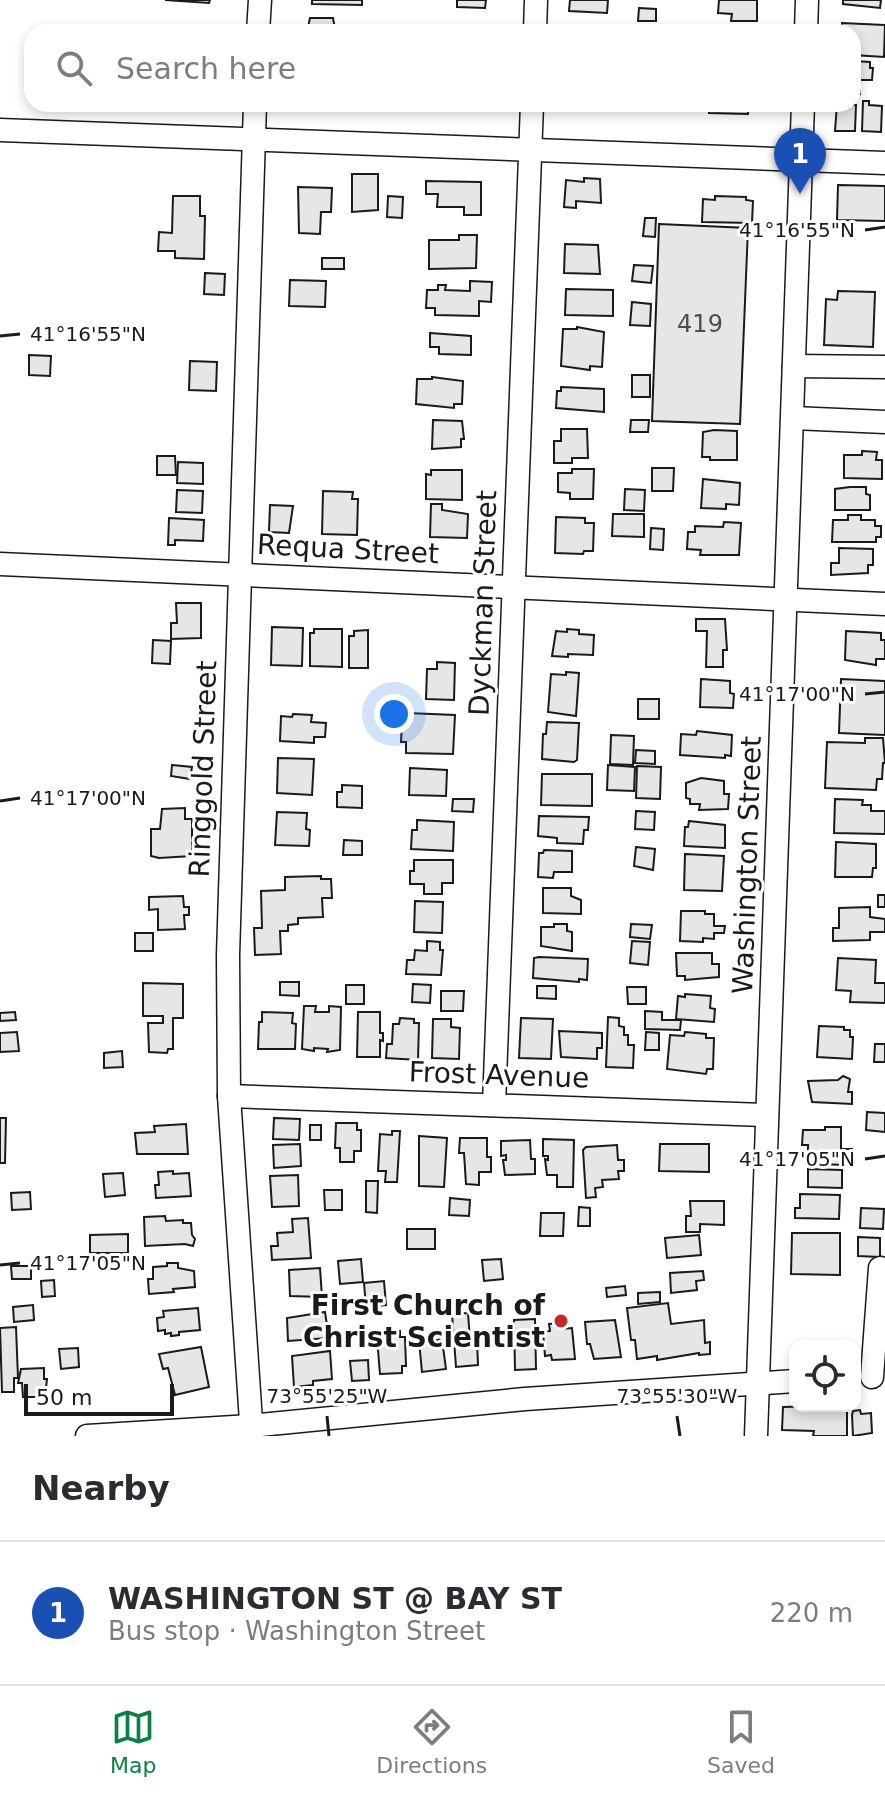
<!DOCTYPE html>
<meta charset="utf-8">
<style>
:root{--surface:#fff;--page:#f7f7f7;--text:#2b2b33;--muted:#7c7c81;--line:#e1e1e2;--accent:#0b8043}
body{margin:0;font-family:"DejaVu Sans",sans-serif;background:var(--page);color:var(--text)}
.controls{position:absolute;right:24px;bottom:24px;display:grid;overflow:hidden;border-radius:16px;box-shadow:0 4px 12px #0003}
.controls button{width:72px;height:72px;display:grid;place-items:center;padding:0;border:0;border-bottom:2px solid var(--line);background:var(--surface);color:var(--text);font:40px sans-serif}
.scale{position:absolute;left:24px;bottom:20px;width:150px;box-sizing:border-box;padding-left:8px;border:4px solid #1a1a1a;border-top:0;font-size:22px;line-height:28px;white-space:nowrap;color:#1a1a1a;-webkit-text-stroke:6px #fff;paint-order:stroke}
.you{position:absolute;left:394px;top:714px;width:28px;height:28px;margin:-20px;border:6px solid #fff;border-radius:50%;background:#1a73e8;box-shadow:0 0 0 12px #1a73e833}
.badge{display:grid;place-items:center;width:52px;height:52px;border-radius:50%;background:var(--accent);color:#fff;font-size:26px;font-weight:700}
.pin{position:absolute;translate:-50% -66px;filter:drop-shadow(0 2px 4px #0008)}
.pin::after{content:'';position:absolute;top:42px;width:28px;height:24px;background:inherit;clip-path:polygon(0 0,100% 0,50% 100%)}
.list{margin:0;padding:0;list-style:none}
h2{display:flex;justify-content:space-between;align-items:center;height:104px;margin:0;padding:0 32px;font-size:34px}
h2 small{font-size:26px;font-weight:400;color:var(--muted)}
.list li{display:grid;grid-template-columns:52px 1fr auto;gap:24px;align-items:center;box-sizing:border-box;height:144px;padding:0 32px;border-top:2px solid var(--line)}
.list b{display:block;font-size:30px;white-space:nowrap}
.list p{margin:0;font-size:26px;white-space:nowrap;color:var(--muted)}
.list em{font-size:26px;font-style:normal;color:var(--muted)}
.icon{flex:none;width:44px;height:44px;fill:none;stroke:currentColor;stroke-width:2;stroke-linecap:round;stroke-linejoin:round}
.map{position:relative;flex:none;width:885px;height:1436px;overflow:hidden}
.search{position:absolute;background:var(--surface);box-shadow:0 4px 12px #0003;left:24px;right:24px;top:24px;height:88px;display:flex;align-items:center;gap:20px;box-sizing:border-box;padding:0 28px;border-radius:24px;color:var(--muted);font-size:30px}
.sheet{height:248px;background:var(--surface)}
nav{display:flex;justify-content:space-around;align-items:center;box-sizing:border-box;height:112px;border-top:2px solid var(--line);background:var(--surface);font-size:22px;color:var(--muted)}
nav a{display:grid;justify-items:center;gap:4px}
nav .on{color:var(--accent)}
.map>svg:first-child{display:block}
.building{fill:#e6e6e6;stroke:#1a1a1a;stroke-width:2}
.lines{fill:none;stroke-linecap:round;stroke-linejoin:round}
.minor-casing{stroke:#1a1a1a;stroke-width:25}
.minor{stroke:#fff;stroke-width:22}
.ticks{fill:none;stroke:#1a1a1a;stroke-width:3}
.poi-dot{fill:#c62828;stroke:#fff;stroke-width:3}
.labels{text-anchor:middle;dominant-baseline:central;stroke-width:6;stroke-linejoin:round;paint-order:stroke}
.number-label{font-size:24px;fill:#4d4d4d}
.street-label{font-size:28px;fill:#1a1a1a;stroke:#fff}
.poi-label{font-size:28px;font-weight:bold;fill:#1a1a1a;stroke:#fff;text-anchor:end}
.ticks-label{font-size:20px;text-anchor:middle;fill:#1a1a1a;stroke:#fff;stroke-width:6;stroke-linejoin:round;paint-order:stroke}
</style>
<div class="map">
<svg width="885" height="1436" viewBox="0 0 885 1436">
<rect width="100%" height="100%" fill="#fff"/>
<g class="building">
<polygon points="165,0 210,0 209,3"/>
<polygon points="312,0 362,0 362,5 312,4"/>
<polygon points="457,0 486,0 485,8 457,7"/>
<polygon points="570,0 608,0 607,13 569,11"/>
<polygon points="719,0 757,0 757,21 731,21 732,14 718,13"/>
<polygon points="843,0 881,0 880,8 843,4"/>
<polygon points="639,8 656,9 656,21 638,21"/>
<polygon points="310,18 333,18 335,29 340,29 340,32 307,32"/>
<polygon points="842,23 885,25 884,57 853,55 853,32 842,32"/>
<polygon points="643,25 662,26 662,32 643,32"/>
<polygon points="853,61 870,62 870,68 873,68 872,80 853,80"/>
<rect x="853" y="83" width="7" height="11"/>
<polygon points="863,101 869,101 869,105 882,106 881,132 862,131"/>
<polygon points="334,104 372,104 371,109 334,105"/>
<polygon points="450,104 480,104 480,105 465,104 465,109 450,108"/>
<polygon points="709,104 758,104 758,111 748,111 748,114 709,113"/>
<polygon points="837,104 856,105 855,131 835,131"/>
<polygon points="352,174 378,174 378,210 352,212"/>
<polygon points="584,178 600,179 601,203 576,201 576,208 564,207 566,180 584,182"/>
<polygon points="426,181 481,182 481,215 464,215 464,207 437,207 438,194 426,194"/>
<polygon points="838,185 885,186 885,221 837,220"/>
<polygon points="298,187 332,188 331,212 321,212 320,234 299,233"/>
<polygon points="173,196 200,196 200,216 205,216 204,259 175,258 175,251 158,251 159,232 172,233"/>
<polygon points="388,196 403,197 402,218 387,217"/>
<polygon points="715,196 746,197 746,200 753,201 752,223 702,222 703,199 715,200"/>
<polygon points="645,218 656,218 655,237 643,236"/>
<polygon points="659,224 748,228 740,424 652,421"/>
<polygon points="459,235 477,235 476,268 429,269 429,240 459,240"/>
<polygon points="565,244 598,245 600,274 564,273"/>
<rect x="322" y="258" width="22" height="11"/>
<polygon points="634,265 653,266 651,283 632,281"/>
<polygon points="205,273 225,274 224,295 204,294"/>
<polygon points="290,280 326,281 325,307 289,306"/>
<polygon points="470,281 492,282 491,302 479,301 479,316 435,315 435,308 426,308 427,290 438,290 438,285 446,285 445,290 470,291"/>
<polygon points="566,289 613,290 613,316 565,315"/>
<polygon points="838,291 875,292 873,347 824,345 826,299 837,300"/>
<polygon points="632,302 651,304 650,326 630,325"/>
<polygon points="577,327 604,332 602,367 590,366 590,370 561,366 563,329 577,329"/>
<polygon points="430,333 471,336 471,355 439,354 439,347 430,347"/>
<polygon points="29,355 51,356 50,376 29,375"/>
<polygon points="190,361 217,362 216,391 189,390"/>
<rect x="632" y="375" width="18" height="22"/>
<polygon points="432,377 463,381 462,404 454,404 454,408 416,404 417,379 432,379"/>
<polygon points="561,387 604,389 604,412 556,408 557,391 561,391"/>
<polygon points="433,420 462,421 464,439 461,439 461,447 432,449"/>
<polygon points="631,420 649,420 648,432 630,432"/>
<polygon points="561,429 587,429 588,458 572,458 572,463 554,463 554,441 561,441"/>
<polygon points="714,430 737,431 737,460 710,460 710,457 702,457 703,432"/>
<polygon points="862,451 877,452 876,460 882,460 882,479 844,478 844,455 862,455"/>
<polygon points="157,456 175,456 176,475 157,475"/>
<polygon points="178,462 203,463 203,484 177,483"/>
<polygon points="652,468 674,468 673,491 652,491"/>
<polygon points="572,469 594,469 593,499 570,499 570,493 558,492 558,473 572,473"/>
<polygon points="431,470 462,470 462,500 426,499 426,474 431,475"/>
<polygon points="703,479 740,483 739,505 726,504 726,509 701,508"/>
<polygon points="850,487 866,487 866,494 870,495 870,510 835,510 835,489"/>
<polygon points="625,489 645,490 644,511 624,510"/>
<polygon points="177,490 203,491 202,513 176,512"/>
<polygon points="323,491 353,492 352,499 358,499 357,535 322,534"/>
<polygon points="431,504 442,504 442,510 468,514 467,538 430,537"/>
<polygon points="270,505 293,506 289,533 269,532"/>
<polygon points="613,514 644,514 644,537 612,536"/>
<polygon points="848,515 861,515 861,520 875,520 875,526 881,526 881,537 876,537 876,542 832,542 833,520 848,520"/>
<polygon points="556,517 585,518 585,523 594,523 593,551 584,551 583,554 555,553"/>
<polygon points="169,518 204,520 203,541 175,540 175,545 168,545"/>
<polygon points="724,522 741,523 739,555 700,555 701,550 687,549 688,532 695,532 695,526 723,527"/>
<polygon points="651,528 664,529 663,550 650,549"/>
<polygon points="839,548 873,549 873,565 868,565 868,573 831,575 831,563 839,563"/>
<polygon points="176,603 201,603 201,638 171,639 171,623 177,623"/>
<polygon points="696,619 725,619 727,650 723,650 723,667 706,667 707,631 696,631"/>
<polygon points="272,627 303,628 302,666 271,665"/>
<polygon points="314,629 342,629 342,667 310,666 310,633 314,633"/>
<polygon points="567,629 579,630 579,634 594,635 593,655 568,654 568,657 552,656 556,631 567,632"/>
<polygon points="368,630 368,668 349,668 349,636 354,636 354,631"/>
<polygon points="846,631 881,633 881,640 885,640 885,659 876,659 876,665 845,660"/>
<polygon points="153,640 171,641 170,664 152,663"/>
<polygon points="437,662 455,663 454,700 426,699 427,669 437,669"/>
<polygon points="566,672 579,673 576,716 548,712 551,674 566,675"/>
<polygon points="701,679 730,681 730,693 734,694 733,708 700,707"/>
<polygon points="841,679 885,681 885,735 839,733"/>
<rect x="638" y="699" width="21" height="20"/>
<polygon points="407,713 455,715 453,754 406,753 406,742 401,742 402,721 407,721"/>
<polygon points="293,714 312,715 311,722 326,723 325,737 314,737 314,743 280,741 281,716 292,717"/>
<polygon points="547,722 579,723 577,760 574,762 542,759 543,734 546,734"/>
<polygon points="697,731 732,735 731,756 725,755 725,758 680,755 681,734 696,735"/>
<polygon points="611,735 634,736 633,765 610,764"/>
<polygon points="865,738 883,738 885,763 883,763 882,779 877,779 876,790 825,788 827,742 865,743"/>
<polygon points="636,750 655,751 655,764 635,763"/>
<polygon points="278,758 314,759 312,795 277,793"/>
<polygon points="172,765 192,767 190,779 171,776"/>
<polygon points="608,765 635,767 634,791 607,790"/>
<polygon points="637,766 661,767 660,799 636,798"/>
<polygon points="410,768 447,770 446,796 409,795"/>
<polygon points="542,774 592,774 592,806 541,805"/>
<polygon points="701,778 724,781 724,794 729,794 728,809 699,810 700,804 690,804 690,799 686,798 686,783"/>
<polygon points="342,785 362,786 362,808 337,807 337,792 342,792"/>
<polygon points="453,799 474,799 473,812 452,811"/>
<polygon points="835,799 863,800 862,805 871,805 871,811 885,811 885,834 834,833"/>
<polygon points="185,808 185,819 192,819 192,856 159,858 151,856 151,829 160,829 162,809"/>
<polygon points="636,811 655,812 654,830 635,829"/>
<polygon points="277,812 307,813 306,829 310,830 309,846 275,845"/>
<polygon points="539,816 589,817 588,830 584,830 583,844 557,843 557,838 538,836"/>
<polygon points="417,820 454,822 453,851 411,849 412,830 417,830"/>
<polygon points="689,821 725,825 725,848 684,846 685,827 688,827"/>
<polygon points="344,840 362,841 362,855 343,855"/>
<polygon points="836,842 876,844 876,868 873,868 872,877 835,877"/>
<polygon points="636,847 655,849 653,870 634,866"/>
<polygon points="544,850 572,851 572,872 554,872 553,878 538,877 539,853 543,853"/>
<polygon points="685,854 724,856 722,891 684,890"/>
<polygon points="414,860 453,860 453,883 442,883 442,894 424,894 424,884 410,884 410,871 414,871"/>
<polygon points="321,876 321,879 331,879 332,898 322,898 323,917 298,918 298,924 288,925 288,931 280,931 281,954 255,955 254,928 262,928 261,891 285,890 285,877"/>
<polygon points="543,888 571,888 571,896 581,900 581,914 543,913"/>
<rect x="878" y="895" width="7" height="12"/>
<polygon points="183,896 184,907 189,907 189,915 184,915 185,929 158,930 158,909 149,910 149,897"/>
<polygon points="415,901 443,902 442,933 414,932"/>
<polygon points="870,907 870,917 885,919 885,932 870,932 870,940 833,941 833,928 839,928 839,908"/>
<polygon points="681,911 705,911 705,914 714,914 714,926 725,926 724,933 714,933 714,939 703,938 703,942 680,941"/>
<polygon points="554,924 567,924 567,931 572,932 572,951 541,946 541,927 554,927"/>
<polygon points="631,924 652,925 650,939 630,937"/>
<rect x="135" y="933" width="18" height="18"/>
<polygon points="427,941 440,942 440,950 443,950 441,975 406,974 407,960 414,960 415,950 427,951"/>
<polygon points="632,941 650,942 648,965 630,963"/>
<polygon points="676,953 712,953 712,964 719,964 719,977 685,980 685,976 677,976"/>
<polygon points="539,957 588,959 587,980 579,979 579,982 533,978 534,958"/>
<polygon points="838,958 876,960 875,983 885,983 885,1003 850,1002 851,991 836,990"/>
<polygon points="280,982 299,982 299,996 280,995"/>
<polygon points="143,983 183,984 183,1018 173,1018 173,1049 168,1049 167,1053 149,1052 148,1023 163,1023 163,1016 143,1016"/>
<polygon points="413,984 431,985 430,1003 412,1002"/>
<rect x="346" y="985" width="18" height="19"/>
<polygon points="537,986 556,986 556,999 537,998"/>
<polygon points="627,987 646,987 646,1004 628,1004"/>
<polygon points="441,991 464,991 463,1011 441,1011"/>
<polygon points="685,994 711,996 710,1008 715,1009 714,1022 676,1019 678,996 685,997"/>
<polygon points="304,1006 316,1006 315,1012 329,1012 329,1006 341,1007 340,1050 327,1052 328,1049 314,1048 314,1051 302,1049"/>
<polygon points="645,1011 662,1012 662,1020 681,1020 680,1030 645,1029"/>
<polygon points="15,1012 16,1020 0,1021 0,1013"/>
<polygon points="262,1012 293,1013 292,1023 296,1024 295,1049 258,1049 259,1022 262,1022"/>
<polygon points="358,1012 380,1012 380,1033 383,1033 383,1041 380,1040 380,1057 357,1057"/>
<polygon points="608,1017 619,1018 619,1026 624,1027 624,1035 628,1035 628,1045 634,1045 633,1068 606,1067"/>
<polygon points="400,1018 414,1019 414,1023 419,1023 418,1060 386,1058 387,1044 392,1044 393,1024 399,1024"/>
<polygon points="521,1018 553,1019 551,1059 519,1058"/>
<polygon points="433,1019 451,1019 451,1027 460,1028 459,1059 432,1058"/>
<polygon points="819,1026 844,1027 844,1030 850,1030 850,1037 853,1037 852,1059 817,1057"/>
<polygon points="559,1031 602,1033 602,1048 597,1048 597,1059 561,1057"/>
<polygon points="17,1032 19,1051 0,1052 0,1033"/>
<polygon points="646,1032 659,1033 659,1050 645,1050"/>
<polygon points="685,1032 706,1034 706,1038 714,1038 713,1069 707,1069 706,1074 667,1069 670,1035 684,1036"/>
<polygon points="875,1044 885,1044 885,1062 874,1062"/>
<polygon points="122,1051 123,1067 104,1068 104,1053"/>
<polygon points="843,1076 850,1079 848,1092 852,1092 852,1104 812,1102 808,1081 838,1080"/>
<polygon points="867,1112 885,1113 885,1132 866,1130"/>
<polygon points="0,1118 6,1118 5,1163 0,1163"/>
<polygon points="274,1118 300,1119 299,1140 273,1139"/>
<polygon points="336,1123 357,1123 357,1130 361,1130 361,1151 354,1151 354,1162 340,1162 340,1148 335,1148"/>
<polygon points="186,1124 188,1154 137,1154 135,1133 155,1132 154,1126"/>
<rect x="310" y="1125" width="11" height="15"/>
<polygon points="825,1127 841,1127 841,1149 852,1149 852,1165 808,1164 808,1145 802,1145 803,1130 825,1130"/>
<polygon points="392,1131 400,1131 397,1182 385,1182 386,1171 378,1171 380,1134 392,1135"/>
<polygon points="419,1136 447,1138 444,1187 419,1186"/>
<polygon points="460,1138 487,1138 487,1157 491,1157 491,1172 479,1172 479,1185 466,1184 464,1153 459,1153"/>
<polygon points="543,1139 574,1140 573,1187 557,1187 557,1175 547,1175 545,1159 548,1160 548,1156 543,1156"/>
<polygon points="530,1140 531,1159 535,1159 535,1174 505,1175 503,1160 506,1160 506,1155 501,1156 501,1141"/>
<polygon points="300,1144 301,1166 274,1168 273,1145"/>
<polygon points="660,1144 709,1144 709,1172 659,1171"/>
<polygon points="617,1145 618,1160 624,1160 624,1171 618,1171 619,1179 602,1180 603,1187 595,1188 596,1197 586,1198 583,1150 586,1147"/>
<polygon points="808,1169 842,1170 842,1188 808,1187"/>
<polygon points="173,1171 173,1174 189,1173 191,1196 156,1198 155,1185 159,1185 158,1172"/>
<polygon points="123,1173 125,1195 105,1197 103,1174"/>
<polygon points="298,1175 299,1206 272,1207 270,1176"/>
<polygon points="366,1181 378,1181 377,1213 366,1212"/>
<polygon points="324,1190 342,1190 342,1210 325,1210"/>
<polygon points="30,1192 31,1209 12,1210 11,1193"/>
<polygon points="800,1194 840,1195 839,1219 795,1218 795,1208 800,1208"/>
<polygon points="450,1198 470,1200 469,1216 449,1215"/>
<polygon points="690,1201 724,1201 724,1225 700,1224 700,1232 686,1232 686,1216 691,1216"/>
<polygon points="579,1207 590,1208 590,1226 578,1226"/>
<polygon points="861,1208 884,1209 883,1229 860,1228"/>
<polygon points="541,1213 564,1213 563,1236 540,1236"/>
<polygon points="165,1216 166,1221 183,1220 183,1223 191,1223 192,1235 195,1239 193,1246 185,1244 145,1246 144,1217"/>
<polygon points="308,1218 311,1258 272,1260 271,1246 278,1246 277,1233 293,1232 292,1219"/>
<rect x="407" y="1229" width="28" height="20"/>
<polygon points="792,1233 840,1233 840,1275 791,1274"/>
<polygon points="128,1234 128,1253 90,1253 90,1235"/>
<polygon points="699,1235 701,1255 667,1258 665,1238"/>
<polygon points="858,1237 880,1238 880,1257 858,1256"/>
<polygon points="361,1259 363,1282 340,1284 338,1261"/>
<polygon points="501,1259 503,1279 484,1281 482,1260"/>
<polygon points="167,1263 178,1263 178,1268 194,1271 195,1287 173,1289 174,1292 149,1294 148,1279 153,1279 153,1267 167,1266"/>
<polygon points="11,1266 31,1266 31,1279 12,1279"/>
<polygon points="320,1268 322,1297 290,1296 289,1270"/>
<polygon points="703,1271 704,1280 696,1281 697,1290 671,1293 670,1273"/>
<polygon points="54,1280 55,1296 42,1297 41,1281"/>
<polygon points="384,1281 386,1305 366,1307 364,1283"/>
<polygon points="625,1286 626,1295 607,1297 606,1288"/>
<polygon points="660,1292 660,1302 638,1304 638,1293"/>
<polygon points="668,1303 671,1324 704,1320 705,1343 710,1342 710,1354 699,1355 699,1353 657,1360 657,1356 637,1359 635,1340 631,1340 627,1308"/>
<polygon points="33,1305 34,1320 14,1322 13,1307"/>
<polygon points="198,1308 200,1330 179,1332 179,1335 171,1336 171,1333 165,1334 165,1330 158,1331 157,1318 164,1317 163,1311"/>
<polygon points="325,1312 329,1338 288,1341 287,1318"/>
<polygon points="468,1313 470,1340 477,1340 478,1365 456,1367 452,1314"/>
<polygon points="535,1319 536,1369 515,1370 514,1320"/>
<polygon points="615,1320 621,1357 594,1359 590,1344 587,1344 585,1322"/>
<polygon points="560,1323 561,1329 572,1328 575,1359 552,1360 551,1355 545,1356 543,1332 550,1331 549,1324"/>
<polygon points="16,1327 18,1378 14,1378 14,1392 2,1392 0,1328"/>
<polygon points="400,1331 400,1337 405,1337 406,1366 402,1366 402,1373 380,1374 377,1338 381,1338 381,1332"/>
<polygon points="432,1337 433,1341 442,1339 446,1369 422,1372 419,1341"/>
<polygon points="201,1347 209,1387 175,1395 168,1368 163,1369 159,1354"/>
<polygon points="78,1348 79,1367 61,1369 59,1349"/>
<polygon points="330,1351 332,1379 313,1381 313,1385 294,1387 292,1356"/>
<polygon points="368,1360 369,1380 352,1381 350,1361"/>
<polygon points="44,1368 44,1379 47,1379 45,1397 23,1397 22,1383 18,1383 21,1369"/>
<polygon points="823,1406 847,1406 847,1436 813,1436 814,1431 782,1430 783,1407"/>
<polygon points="860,1410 861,1414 871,1413 872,1433 853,1436 852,1415 853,1411"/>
</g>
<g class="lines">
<g class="minor-casing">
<g id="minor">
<polyline points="258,32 260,0"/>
<polyline points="535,32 536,0"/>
<polyline points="806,32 807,0"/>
<polyline points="0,130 885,163"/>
<polyline points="794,366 885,367"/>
<polyline points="793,418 885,422"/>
<polyline points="0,564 885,604"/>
<polyline points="229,1096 767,1115"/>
<polyline points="494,1105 532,104"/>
<polyline points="872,1377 880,1268"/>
<polyline points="87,1436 250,1426 525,1399 795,1381"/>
<polyline points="252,1436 229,1096 228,955 255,104"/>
<polyline points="756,1436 803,104"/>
</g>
</g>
<use href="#minor" class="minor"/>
</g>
<path class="ticks" d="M 865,230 L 885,227M 0,336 L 20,334M 865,694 L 885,692M 0,801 L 20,798M 865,1159 L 885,1156M 0,1265 L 20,1263M 327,1416 L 329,1436M 677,1416 L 680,1436"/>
<circle class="poi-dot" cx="561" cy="1321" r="8"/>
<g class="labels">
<g class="number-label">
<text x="700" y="324">419</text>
</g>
<g class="street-label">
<text transform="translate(348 549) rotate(3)">Requa Street</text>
<text transform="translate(483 603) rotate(-88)">Dyckman Street</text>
<text transform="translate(203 769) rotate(-88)">Ringgold Street</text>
<text transform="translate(747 865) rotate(-88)">Washington Street</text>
<text transform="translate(499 1075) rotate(2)">Frost Avenue</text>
</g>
<g class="poi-label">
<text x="545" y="1305">First Church of<tspan x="545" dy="32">Christ Scientist</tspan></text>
</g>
</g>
<g class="ticks-label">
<text x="797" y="237">41°16'55"N</text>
<text x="88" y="341">41°16'55"N</text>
<text x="797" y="701">41°17'00"N</text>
<text x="88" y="805">41°17'00"N</text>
<text x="797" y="1166">41°17'05"N</text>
<text x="88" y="1270">41°17'05"N</text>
<text x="327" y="1403">73°55'25"W</text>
<text x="677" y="1403">73°55'30"W</text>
</g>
</svg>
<div class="controls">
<button><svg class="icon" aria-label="locate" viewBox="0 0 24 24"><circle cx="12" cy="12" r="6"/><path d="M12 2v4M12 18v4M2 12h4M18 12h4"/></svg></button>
</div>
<div class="scale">50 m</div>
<div class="you"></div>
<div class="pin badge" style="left:800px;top:194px;background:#1a4fb4">1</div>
<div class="search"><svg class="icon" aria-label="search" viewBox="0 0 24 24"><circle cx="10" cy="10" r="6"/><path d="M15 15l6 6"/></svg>Search here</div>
</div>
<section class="sheet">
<h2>Nearby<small></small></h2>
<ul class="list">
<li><span class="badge" style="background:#1a4fb4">1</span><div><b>WASHINGTON ST @ BAY ST</b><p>Bus stop · Washington Street</p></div><em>220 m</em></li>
</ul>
</section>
<nav>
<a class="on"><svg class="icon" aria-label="map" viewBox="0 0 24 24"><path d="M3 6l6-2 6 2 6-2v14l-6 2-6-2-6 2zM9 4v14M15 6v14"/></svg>Map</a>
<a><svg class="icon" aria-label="directions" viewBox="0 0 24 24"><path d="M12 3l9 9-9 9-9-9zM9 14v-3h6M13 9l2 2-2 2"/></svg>Directions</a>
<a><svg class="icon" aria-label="saved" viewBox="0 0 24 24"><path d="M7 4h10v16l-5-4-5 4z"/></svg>Saved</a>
</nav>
